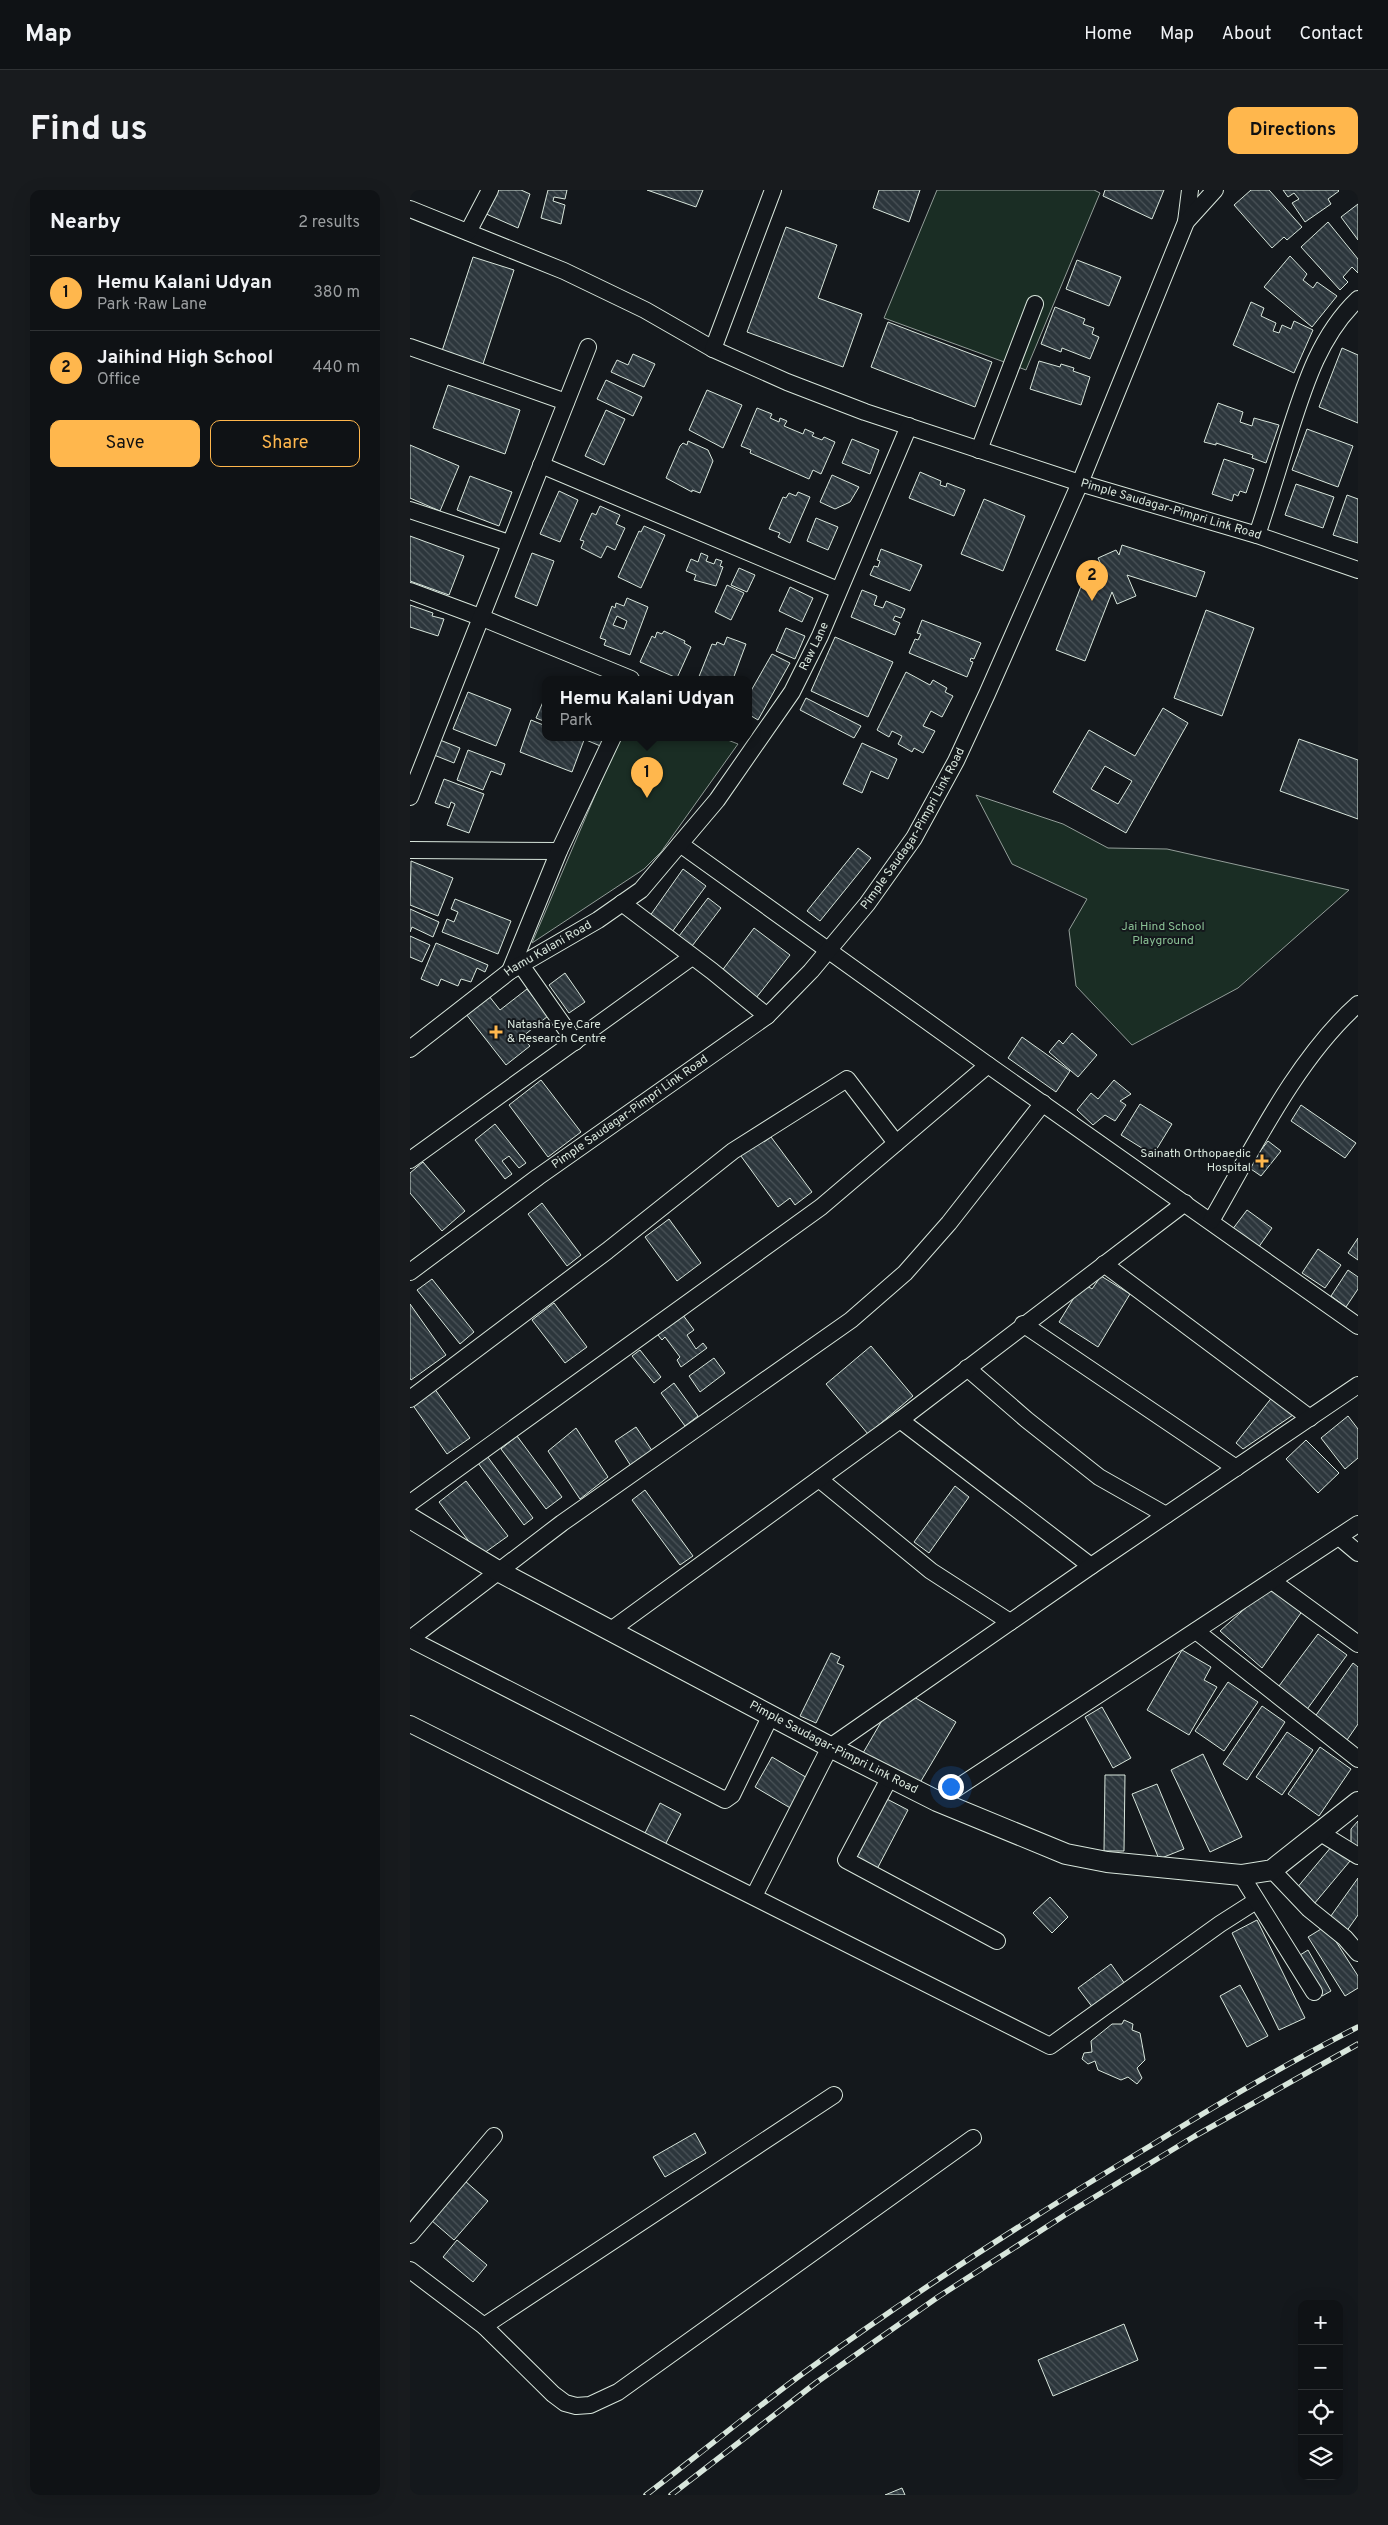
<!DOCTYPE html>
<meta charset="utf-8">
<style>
:root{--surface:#0f1215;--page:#181b1e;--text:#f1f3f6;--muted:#9b9ea0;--line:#2f3234;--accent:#ffb74d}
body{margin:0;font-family:Overpass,sans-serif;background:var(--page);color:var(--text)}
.controls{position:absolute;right:15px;bottom:15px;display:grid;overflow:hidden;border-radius:10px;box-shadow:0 5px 20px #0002}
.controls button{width:45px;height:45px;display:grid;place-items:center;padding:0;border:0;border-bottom:1px solid var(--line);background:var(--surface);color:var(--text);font:25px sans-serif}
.you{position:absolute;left:540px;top:1596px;width:18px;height:18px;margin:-12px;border:4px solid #fff;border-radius:50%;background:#1a73e8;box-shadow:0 0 0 8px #1a73e833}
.badge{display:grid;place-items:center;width:32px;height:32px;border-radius:50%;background:var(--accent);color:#111;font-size:16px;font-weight:700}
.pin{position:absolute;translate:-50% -41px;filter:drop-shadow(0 1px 2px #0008)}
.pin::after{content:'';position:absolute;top:26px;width:18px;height:15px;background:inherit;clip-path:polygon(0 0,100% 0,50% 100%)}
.popup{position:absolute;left:132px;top:486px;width:210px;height:65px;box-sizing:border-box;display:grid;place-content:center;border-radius:10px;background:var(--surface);filter:drop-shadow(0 1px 4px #0005);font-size:16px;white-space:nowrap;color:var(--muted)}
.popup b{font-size:19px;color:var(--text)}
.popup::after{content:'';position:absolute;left:50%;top:100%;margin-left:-10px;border:10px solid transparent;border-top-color:var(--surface)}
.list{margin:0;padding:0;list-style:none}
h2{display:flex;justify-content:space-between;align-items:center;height:65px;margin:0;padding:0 20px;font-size:21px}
h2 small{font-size:16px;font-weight:400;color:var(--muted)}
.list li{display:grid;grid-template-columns:32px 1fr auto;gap:15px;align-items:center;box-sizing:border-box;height:75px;padding:0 20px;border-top:1px solid var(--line)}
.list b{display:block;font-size:19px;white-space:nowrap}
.list p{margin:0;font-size:16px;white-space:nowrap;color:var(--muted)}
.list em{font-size:16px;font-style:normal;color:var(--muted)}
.actions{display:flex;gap:10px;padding:15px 20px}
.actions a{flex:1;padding:11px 0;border:1px solid var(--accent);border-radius:10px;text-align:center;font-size:18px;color:var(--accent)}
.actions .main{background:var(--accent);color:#111}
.icon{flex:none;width:28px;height:28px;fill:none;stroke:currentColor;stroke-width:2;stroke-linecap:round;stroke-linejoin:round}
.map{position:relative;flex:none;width:948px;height:2305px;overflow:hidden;border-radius:10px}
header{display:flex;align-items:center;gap:30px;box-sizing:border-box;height:70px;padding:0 25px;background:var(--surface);border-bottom:1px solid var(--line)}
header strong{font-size:24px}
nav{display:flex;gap:28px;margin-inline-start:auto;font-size:18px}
.intro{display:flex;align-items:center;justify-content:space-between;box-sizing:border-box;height:120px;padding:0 30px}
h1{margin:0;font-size:35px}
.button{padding:12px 22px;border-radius:10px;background:var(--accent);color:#111;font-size:18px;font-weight:700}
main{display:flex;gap:30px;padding:0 30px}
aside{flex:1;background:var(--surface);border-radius:10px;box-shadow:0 5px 20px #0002}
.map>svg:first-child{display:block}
.park{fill:#1a2d24;stroke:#939e99}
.building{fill:url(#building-back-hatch);stroke:#d8e6dc;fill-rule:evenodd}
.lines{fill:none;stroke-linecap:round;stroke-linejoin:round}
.minor-casing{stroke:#d8e6dc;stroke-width:18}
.tertiary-casing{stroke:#d8e6dc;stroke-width:22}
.minor{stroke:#14181c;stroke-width:16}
.tertiary{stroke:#14181c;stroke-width:20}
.rail-casing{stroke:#d8e6dc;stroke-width:5.5}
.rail{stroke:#14181c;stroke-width:4;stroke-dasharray:11;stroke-linecap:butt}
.poi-dot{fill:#ffb74d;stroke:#14181c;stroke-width:2}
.labels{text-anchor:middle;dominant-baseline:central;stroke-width:4;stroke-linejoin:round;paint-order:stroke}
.street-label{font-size:12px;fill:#d8e6dc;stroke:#14181c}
.park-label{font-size:12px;fill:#8ac095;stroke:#14181c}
.poi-label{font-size:12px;fill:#d8e6dc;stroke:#14181c;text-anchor:start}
</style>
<header>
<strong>Map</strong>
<nav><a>Home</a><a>Map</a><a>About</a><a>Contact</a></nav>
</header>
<div class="intro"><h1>Find us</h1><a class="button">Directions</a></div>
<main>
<aside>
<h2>Nearby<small>2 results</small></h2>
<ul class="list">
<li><span class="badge">1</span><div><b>Hemu Kalani Udyan</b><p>Park · Raw Lane</p></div><em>380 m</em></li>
<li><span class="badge">2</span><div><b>Jaihind High School</b><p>Office</p></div><em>440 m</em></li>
</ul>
<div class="actions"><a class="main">Save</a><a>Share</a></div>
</aside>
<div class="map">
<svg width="948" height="2305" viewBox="0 0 948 2305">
<defs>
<pattern id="building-back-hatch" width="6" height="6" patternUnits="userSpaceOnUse" patternTransform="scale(1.25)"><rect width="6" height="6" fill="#2c363c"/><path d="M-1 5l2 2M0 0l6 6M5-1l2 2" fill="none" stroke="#4a5358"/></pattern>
</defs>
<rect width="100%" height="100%" fill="#14181c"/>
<g class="park">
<polygon points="527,0 684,0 690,3 616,180 474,128"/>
<polygon points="210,547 310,547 328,554 251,662 234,679 122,753"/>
<polygon points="566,605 653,634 698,658 757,659 939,700 828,798 722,855 666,796 659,740 677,709 602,674"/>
</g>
<g class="building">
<polygon points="86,0 111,0 120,4 108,38 74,23"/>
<polygon points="138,0 157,0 155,9 144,7 143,11 155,15 151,34 131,28"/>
<polygon points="237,0 293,0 286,17"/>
<polygon points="469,0 510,0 499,32 463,18"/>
<polygon points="695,0 754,0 742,29 693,6"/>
<polygon points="841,0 859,0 892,37 877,50 874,47 862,58 824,15"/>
<polygon points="873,0 928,0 929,1 918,9 921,14 895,32 882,13 889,9 884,3 878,7"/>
<polygon points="948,14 948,50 931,27"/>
<polygon points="918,32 948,69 948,83 942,77 933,87 938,92 930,100 891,57"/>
<polygon points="376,37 427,55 408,108 452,124 433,177 337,142"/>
<polygon points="880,66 897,84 893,90 903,98 907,92 927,106 902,137 854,97"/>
<polygon points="63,67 104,80 72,177 31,164"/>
<polygon points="667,70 711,87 699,116 656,99"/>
<polygon points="841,112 854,118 851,126 866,133 863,141 869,143 872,135 881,139 884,131 903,140 884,183 823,155"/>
<polygon points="645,117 675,129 673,134 684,138 682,144 689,147 680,169 652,158 651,162 631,154"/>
<polygon points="478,132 582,172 565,217 461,177"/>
<polygon points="932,158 948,165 948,233 909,217"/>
<polygon points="223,164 245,174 234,197 201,182 207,170 218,175"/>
<polygon points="629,171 650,177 651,174 664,178 663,181 680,187 671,215 620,199"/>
<polygon points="196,190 232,207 223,226 187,209"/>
<polygon points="38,195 110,220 95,264 23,238"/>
<polygon points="297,200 332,215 313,258 279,240"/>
<polygon points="808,213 833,222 830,232 842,236 844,228 869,235 856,273 842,268 843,265 806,253 806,255 794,252"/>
<polygon points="347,218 362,224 360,228 369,232 370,228 377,231 374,236 393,244 395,239 404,243 402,246 412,250 414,247 425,252 411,284 403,280 399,289 340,263 341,260 331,256"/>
<polygon points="196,220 215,229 194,275 175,266"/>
<polygon points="897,239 943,256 928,297 882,280"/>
<polygon points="442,249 469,260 460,284 432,273"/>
<polygon points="278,251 298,260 303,271 290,303 282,300 282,302 256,288 270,256 273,253 277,255"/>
<polygon points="0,255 49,276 30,321 0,308"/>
<polygon points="814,269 844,279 836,303 830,301 828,306 824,304 822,311 802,304"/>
<polygon points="510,282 531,291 530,295 536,297 537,293 555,300 544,326 499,308"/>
<polygon points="422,285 449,297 440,312 425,319 410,312"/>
<polygon points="60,286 102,302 89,336 47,320"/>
<polygon points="886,294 924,307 913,338 875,325"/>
<polygon points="149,301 168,310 150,352 130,344"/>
<polygon points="388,302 400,307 380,353 368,347 370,343 359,339 373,307 376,308 379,303 386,306"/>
<polygon points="937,305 948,309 948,353 923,345"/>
<polygon points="574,309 615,326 593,381 551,364"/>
<polygon points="190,316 210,325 206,334 215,338 205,360 197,356 191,368 171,358 174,351 170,350 182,323 186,325"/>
<polygon points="406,328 428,337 418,360 397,351"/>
<polygon points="234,336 255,345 231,398 208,387 229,341 231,342"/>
<polygon points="0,346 54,366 39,405 0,391"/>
<polygon points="712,355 795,382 786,407 717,385 726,406 707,414 702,402 675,471 646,460 679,376 694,381 688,368 706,360 709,365"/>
<polygon points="471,359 512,375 500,401 460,385 464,376 468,377 470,371 467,370"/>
<polygon points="122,363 144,371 127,416 105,407"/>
<polygon points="291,363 298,366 296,371 304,374 306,369 312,371 310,376 313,377 306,396 284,390 286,385 276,381 281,369 288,372"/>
<polygon points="329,378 345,385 337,402 321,395"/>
<polygon points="317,395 334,403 321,430 305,422"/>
<polygon points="380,397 403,408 392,432 369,421"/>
<polygon points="452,400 467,406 464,415 473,418 476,411 495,419 491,428 485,426 483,430 490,433 485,445 441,427"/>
<path d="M 217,408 L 238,417 L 220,465 L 194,455 L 196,450 L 190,448 L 202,416 L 205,418 L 206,413 L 214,416 ZM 207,426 L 217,431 L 214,439 L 203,435 Z"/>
<polygon points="0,415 23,423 22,426 34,429 28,446 0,437"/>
<polygon points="796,420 844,438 812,526 764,508"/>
<polygon points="512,430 571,453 564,469 561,468 560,471 563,472 557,487 499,463 505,449 508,450 511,444 507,443"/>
<polygon points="376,438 395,446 385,469 366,461"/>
<polygon points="254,441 275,451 274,453 281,457 267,488 230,472 242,446 245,448 247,442 252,444"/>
<polygon points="317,447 336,454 323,489 288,489 302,454 306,455 307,452 314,455"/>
<polygon points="425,447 483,472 458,527 401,501"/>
<polygon points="362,464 380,473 348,530 338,524 338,506"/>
<polygon points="496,482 520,495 523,490 537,498 535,502 543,506 532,527 521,521 513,536 525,541 513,563 504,558 502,562 488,554 492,546 482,541 479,547 467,540"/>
<polygon points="58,502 101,519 86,556 43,539"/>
<polygon points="136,505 136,532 126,528"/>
<polygon points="396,508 451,536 444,548 390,520"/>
<path d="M 753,518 L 778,533 L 716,643 L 643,602 L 679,540 L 725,566 ZM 695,576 L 722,591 L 708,614 L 681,599 Z"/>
<polygon points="121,530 136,536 136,547 165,547 174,550 162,582 110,562"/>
<polygon points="169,547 199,547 195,558"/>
<polygon points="889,549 948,570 948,629 870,601"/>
<polygon points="30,550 50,558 44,573 24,565"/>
<polygon points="452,553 487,569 478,589 461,581 452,603 433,594"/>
<polygon points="58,560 95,574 91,585 81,581 73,600 47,590"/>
<polygon points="34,589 74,604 59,643 37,635 45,614 41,612 39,618 25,613"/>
<polygon points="448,658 461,668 410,731 397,721"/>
<polygon points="1,671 43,688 28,726 0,715"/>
<polygon points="273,679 296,696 259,746 237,730"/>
<polygon points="298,708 311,718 279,760 266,750"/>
<polygon points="45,709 101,731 88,764 32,742 37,729 44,732 48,722 41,719"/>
<polygon points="0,719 29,732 23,747 2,737 0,742"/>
<polygon points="344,738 380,765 346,808 311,782"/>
<polygon points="0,746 20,755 12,772 0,767"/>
<polygon points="26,753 78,775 75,782 67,778 61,792 51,789 48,796 31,789 28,796 11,789"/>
<polygon points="155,783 175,812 159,823 139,795"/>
<polygon points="117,799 138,826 112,847 120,856 96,875 56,824 79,806 90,820"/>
<polygon points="662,843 687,865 668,887 639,862 649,850 653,854"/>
<polygon points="612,847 660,881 646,902 598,868"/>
<polygon points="131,890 171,942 138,967 99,915"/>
<polygon points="704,890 721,904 710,911 716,915 705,931 695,925 683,935 667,920 681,903 688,909"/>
<polygon points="730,914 762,934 743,965 711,945"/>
<polygon points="891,915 946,953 935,968 881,931"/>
<polygon points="85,934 116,973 109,978 99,966 92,971 102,984 95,989 65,950"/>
<polygon points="361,947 402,1002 385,1015 380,1008 368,1017 328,962 352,950 354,952"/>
<polygon points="858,951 871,961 851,986 838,977"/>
<polygon points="13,972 55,1021 32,1041 0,1003 0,983"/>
<polygon points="132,1013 171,1065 157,1076 118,1024"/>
<polygon points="837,1020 862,1038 848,1058 822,1040"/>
<polygon points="259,1029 291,1073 267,1091 235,1047"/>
<polygon points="948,1048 948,1070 938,1063"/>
<polygon points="908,1059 931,1075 915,1098 892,1083"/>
<polygon points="938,1080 948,1087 948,1099 936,1117 921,1106"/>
<polygon points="691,1086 720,1104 688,1157 649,1132 673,1093 682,1099"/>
<polygon points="22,1089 64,1142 50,1154 7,1100"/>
<polygon points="144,1113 177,1157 155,1173 122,1130"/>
<polygon points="0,1114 36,1165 1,1190 0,1188"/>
<polygon points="270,1121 284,1140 277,1145 286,1159 293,1153 297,1158 271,1177 267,1170 270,1167 255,1147 252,1150 244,1140"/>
<polygon points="461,1156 503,1206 458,1244 416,1194"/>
<polygon points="230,1160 251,1187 244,1193 222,1166"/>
<polygon points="304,1168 315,1183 290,1202 279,1186"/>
<polygon points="264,1193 288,1226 275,1236 251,1203"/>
<polygon points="24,1198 60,1248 37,1264 2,1214"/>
<polygon points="863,1206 883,1225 833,1259 826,1253"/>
<polygon points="938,1226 948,1239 948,1268 935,1279 911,1248"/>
<polygon points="226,1237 243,1262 221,1276 205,1251"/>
<polygon points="166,1238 198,1287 170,1309 138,1261"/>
<polygon points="107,1246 152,1307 136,1319 91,1259"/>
<polygon points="896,1250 929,1283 908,1303 876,1269"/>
<polygon points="77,1266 123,1328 114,1335 68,1273"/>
<polygon points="56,1291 98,1346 70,1366 29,1312"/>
<polygon points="545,1296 559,1307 519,1363 504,1352"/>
<polygon points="235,1300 283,1366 270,1375 222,1310"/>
<polygon points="861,1395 893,1420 852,1478 810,1441"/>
<polygon points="908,1444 937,1465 895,1522 866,1500"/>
<polygon points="772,1460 801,1477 794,1490 807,1497 779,1545 737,1520"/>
<polygon points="421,1463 430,1467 427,1473 434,1476 406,1533 390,1526"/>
<polygon points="943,1473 948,1477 948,1534 937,1550 904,1528"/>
<polygon points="818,1492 848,1512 814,1561 785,1541"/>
<polygon points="504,1507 546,1532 508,1596 453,1563 474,1527"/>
<polygon points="852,1516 875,1532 837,1590 813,1574"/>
<polygon points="692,1517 721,1568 703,1578 675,1527"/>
<polygon points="877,1542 903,1560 872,1605 846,1587"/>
<polygon points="910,1557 941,1579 909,1626 878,1604"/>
<polygon points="793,1564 832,1647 800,1662 761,1580"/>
<polygon points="362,1567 399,1589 382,1619 345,1597"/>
<polygon points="695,1585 715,1585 714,1661 694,1661"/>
<polygon points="747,1594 774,1659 749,1669 722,1604"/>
<polygon points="475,1608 498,1620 467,1679 444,1667"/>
<polygon points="250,1613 271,1624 255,1655 234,1645"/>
<polygon points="948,1631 948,1661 941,1657 941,1639"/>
<polygon points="922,1656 940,1671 904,1714 886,1699"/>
<polygon points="948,1688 948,1725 936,1742 918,1730"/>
<polygon points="640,1707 658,1727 642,1743 623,1723"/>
<polygon points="847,1730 895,1828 869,1840 822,1743"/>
<polygon points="916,1736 948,1786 948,1798 935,1806 898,1747"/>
<polygon points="898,1760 921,1801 912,1806 890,1765"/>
<polygon points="701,1774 715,1794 683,1818 668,1798"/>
<polygon points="830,1795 858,1846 837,1857 810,1806"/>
<polygon points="714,1830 723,1834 722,1840 730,1843 735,1870 727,1878 732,1888 727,1894 718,1887 711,1890 688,1880 685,1871 678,1874 672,1869 674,1863 682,1862 681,1851 702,1834 712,1834"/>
<polygon points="285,1943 296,1963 255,1987 243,1967"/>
<polygon points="55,1991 78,2011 44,2050 21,2030"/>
<polygon points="47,2050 77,2075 63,2092 33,2067"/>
<polygon points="714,2134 728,2170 643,2206 628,2170"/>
<polygon points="492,2298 495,2305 475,2305"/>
</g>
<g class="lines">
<g class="minor-casing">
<g id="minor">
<path id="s1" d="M 0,19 L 154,81 L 235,120 L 303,159 L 377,192 L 455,222 L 670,293 L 847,345 L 948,380"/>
<polyline points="776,32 780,0"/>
<polyline points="58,42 80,0"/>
<polyline points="0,157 156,212"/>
<polyline points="303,159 363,0"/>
<polyline points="569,260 625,114"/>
<polyline points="131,275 428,400"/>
<polyline points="0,320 99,353"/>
<path d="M 847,345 C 858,312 868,280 878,247 C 894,197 909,146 948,109"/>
<polyline points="0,401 70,427 221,489"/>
<polyline points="0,607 178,157"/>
<polyline points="270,654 578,875 948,1136"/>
<polyline points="0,660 149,661"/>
<polyline points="212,713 302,781 357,826"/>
<polyline points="111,775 165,852"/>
<polyline points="100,781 149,661 203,547"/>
<path id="s2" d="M 0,859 L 100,781 L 188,730 L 231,700 L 307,610 L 382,502 L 410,446 L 499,236"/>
<polyline points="0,970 282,767"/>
<path d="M 801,1031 C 843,959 886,869 948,814"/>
<polyline points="694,1074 900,1228"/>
<path id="s3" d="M 0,1082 L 128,987 L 357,826 L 401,781 L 457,714 L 504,648 L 546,571 L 577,504 L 670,293 L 776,32 L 805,0"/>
<polyline points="613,1134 826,1278"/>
<polyline points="557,1178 617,1230 689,1287 756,1325"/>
<polyline points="0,1209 197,1061 323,961 437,889 486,953"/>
<polyline points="490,1230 681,1376"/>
<polyline points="409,1289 521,1381 600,1432"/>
<polyline points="0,1313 411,1017 578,875"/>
<polyline points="929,1347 948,1363"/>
<polyline points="862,1391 948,1454"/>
<polyline points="201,1440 490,1230 775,1013"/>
<polyline points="786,1441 948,1569"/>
<polyline points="0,1449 152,1333 441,1130 495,1083 539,1033 633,913"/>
<polyline points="0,1449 315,1610 322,1605 361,1525"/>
<polyline points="0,1534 640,1856 810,1734 846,1711"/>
<polyline points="480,1587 436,1670 587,1751"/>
<polyline points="527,1611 948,1334"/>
<polyline points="909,1642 948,1666"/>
<polyline points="862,1680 899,1719 935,1748 948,1763"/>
<polyline points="831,1685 904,1802"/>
<polyline points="344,1706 420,1557 681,1376 948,1195"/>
<polyline points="0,2045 84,1946"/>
<polyline points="0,2080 74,2136 143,2204 155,2213 166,2216 180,2215 208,2202 563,1948"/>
<polyline points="74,2136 424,1905"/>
</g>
</g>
<g class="tertiary-casing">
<g id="tertiary">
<path id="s4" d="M 0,1328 L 88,1381 L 420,1557 L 527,1611 L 656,1664 L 697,1672 L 831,1685 L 862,1680 L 948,1612"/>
</g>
</g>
<use href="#minor" class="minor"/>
<use href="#tertiary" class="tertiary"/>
<g class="rail-casing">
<g id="rail">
<path d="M 236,2305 C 291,2263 344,2219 399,2179 C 509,2099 623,2026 740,1956 C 808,1914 877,1873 948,1837"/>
<polyline points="261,2305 407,2192 528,2107 655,2025 785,1946 948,1854"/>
</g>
</g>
<use href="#rail" class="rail"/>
</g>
<g class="poi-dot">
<path d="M83.5 834.5h5v5h5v5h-5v5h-5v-5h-5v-5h5z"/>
<path d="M849.5 963.5h5v5h5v5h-5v5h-5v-5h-5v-5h5z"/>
</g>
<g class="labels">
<g class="street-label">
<text stroke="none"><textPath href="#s1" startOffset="820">Pimple Saudagar-Pimpri Link Road</textPath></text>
<text stroke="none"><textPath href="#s2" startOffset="581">Raw Lane</textPath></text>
<text stroke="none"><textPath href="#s3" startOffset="678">Pimple Saudagar-Pimpri Link Road</textPath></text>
<text stroke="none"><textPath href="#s2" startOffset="171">Hamu Kalani Road</textPath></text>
<text stroke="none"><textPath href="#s3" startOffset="272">Pimple Saudagar-Pimpri Link Road</textPath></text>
<text stroke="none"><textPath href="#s4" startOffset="482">Pimple Saudagar-Pimpri Link Road</textPath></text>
</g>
<g class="park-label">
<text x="753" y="737">Jai Hind School<tspan x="753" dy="14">Playground</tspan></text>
</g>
<g class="poi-label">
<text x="97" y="835">Natasha Eye Care<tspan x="97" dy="14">&amp; Research Centre</tspan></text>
<text x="841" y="964" text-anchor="end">Sainath Orthopaedic<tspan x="841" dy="14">Hospital</tspan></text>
</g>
</g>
</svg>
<div class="controls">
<button>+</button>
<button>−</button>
<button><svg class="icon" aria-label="locate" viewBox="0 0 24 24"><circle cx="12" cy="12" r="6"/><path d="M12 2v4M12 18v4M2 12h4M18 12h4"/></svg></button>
<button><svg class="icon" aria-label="layers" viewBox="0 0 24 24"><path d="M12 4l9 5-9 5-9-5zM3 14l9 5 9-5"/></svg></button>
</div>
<div class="you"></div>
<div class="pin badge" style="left:237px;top:608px">1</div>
<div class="popup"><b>Hemu Kalani Udyan</b>Park</div>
<div class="pin badge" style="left:682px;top:411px">2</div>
</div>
</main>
